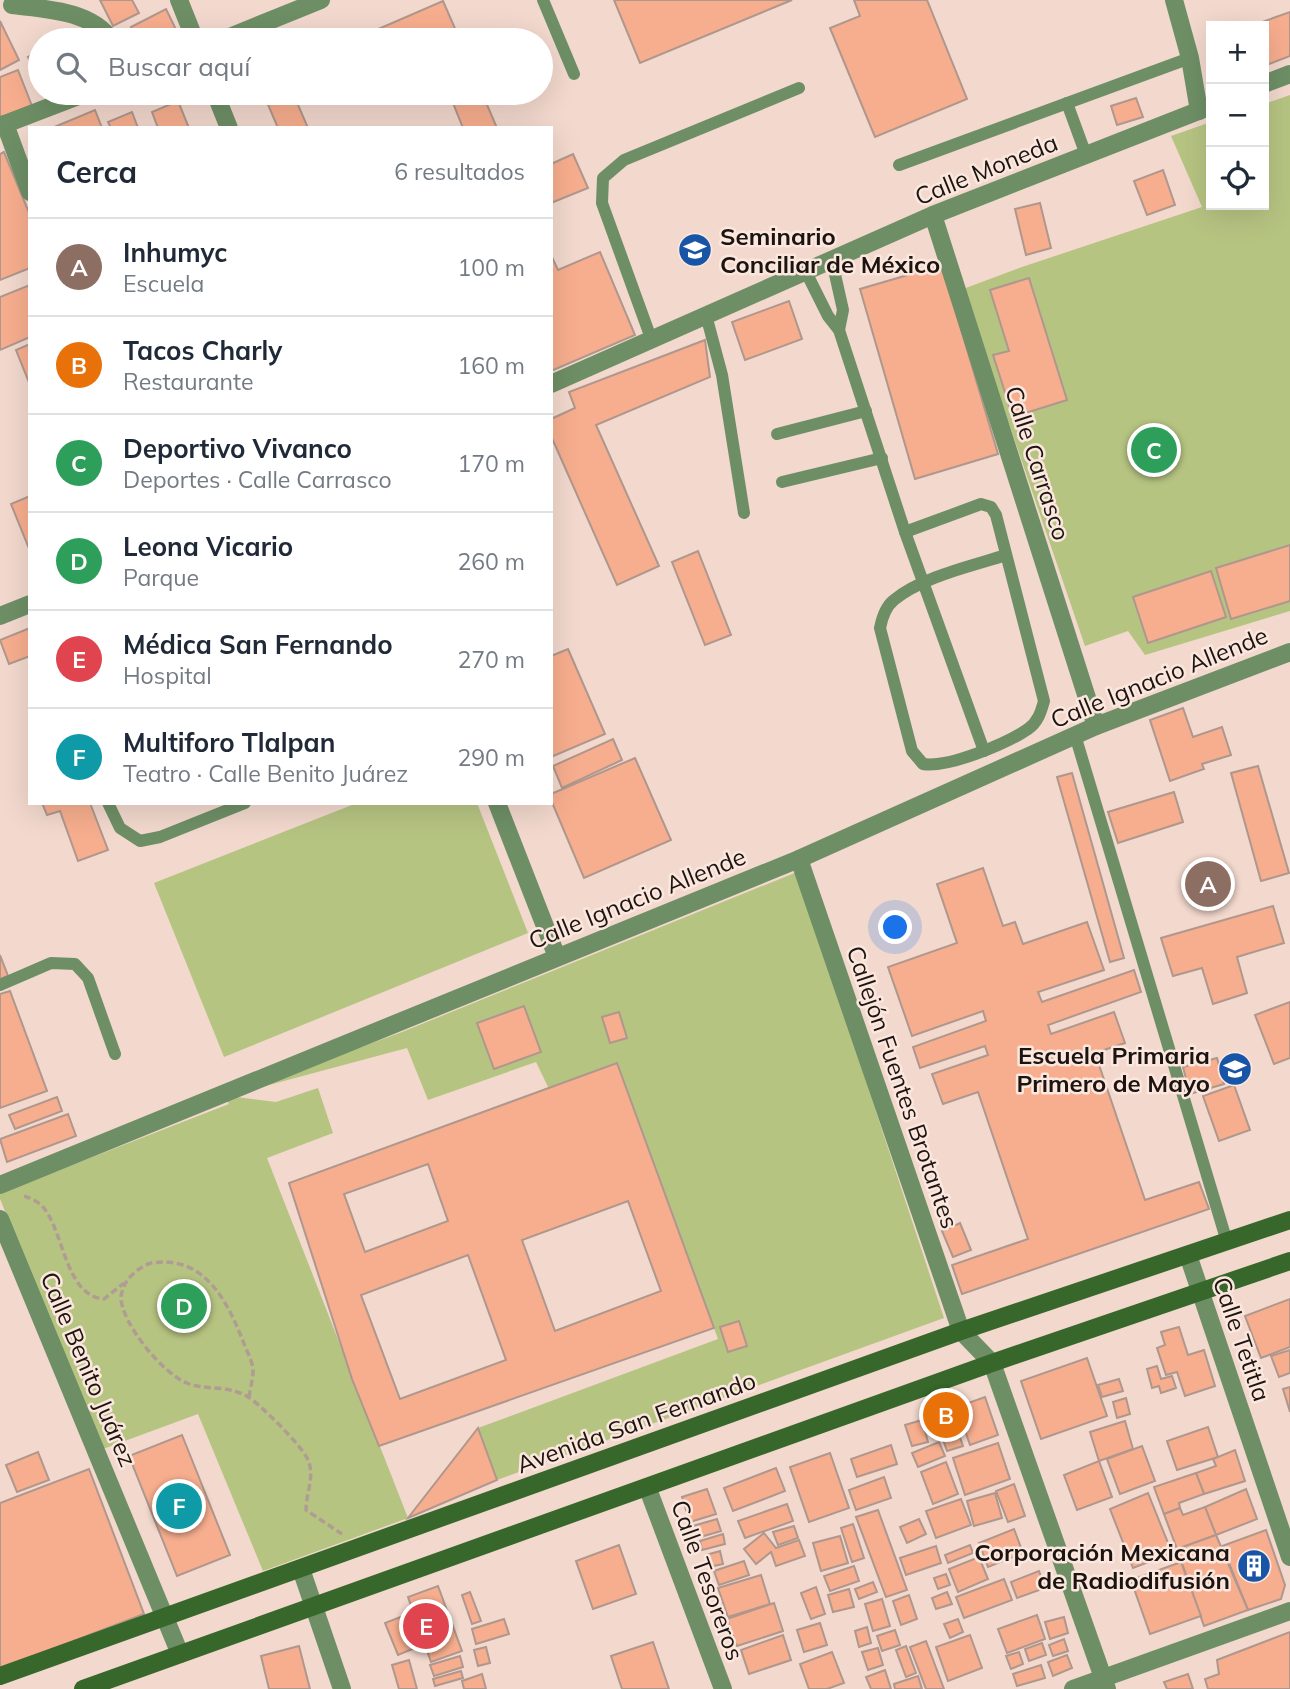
<!DOCTYPE html>
<html lang="es">
<meta charset="utf-8">
<style>
:root{--surface:#fff;--page:#f2f2f3;--text:#1f2937;--muted:#747a83;--line:#e0e1e3;--accent:#7c3aed}
body{margin:0;font-family:Mulish,sans-serif;background:var(--page);color:var(--text)}
.controls{position:absolute;right:21px;top:21px;display:grid;overflow:hidden;border-radius:0px;box-shadow:0 7px 28px #0002}
.controls button{width:63px;height:63px;display:grid;place-items:center;padding:0;border:0;border-bottom:2px solid var(--line);background:var(--surface);color:var(--text);font:35px sans-serif}
.you{position:absolute;left:896px;top:928px;width:24px;height:24px;margin:-18px;border:5px solid #fff;border-radius:50%;background:#1a73e8;box-shadow:0 0 0 10px #1a73e833}
.badge{display:grid;place-items:center;width:46px;height:46px;border-radius:50%;background:var(--accent);color:#fff;font-size:23px;font-weight:700}
.pin{position:absolute;translate:-50% -50%;border:4px solid #fff;box-shadow:0 2px 7px #0006}
.list{margin:0;padding:0;list-style:none}
h2{display:flex;justify-content:space-between;align-items:center;height:91px;margin:0;padding:0 28px;font-size:30px}
h2 small{font-size:23px;font-weight:400;color:var(--muted)}
.list li{display:grid;grid-template-columns:46px 1fr auto;gap:21px;align-items:center;box-sizing:border-box;height:98px;padding:0 28px;border-top:2px solid var(--line)}
.list b{display:block;font-size:26px;white-space:nowrap}
.list p{margin:0;font-size:23px;white-space:nowrap;color:var(--muted)}
.list em{font-size:23px;font-style:normal;color:var(--muted)}
.icon{flex:none;width:38px;height:38px;fill:none;stroke:currentColor;stroke-width:2;stroke-linecap:round;stroke-linejoin:round}
.map{position:relative;flex:none;width:1290px;height:1689px;overflow:hidden}
.search{position:absolute;background:var(--surface);box-shadow:0 7px 28px #0002;left:28px;top:28px;width:525px;height:77px;display:flex;align-items:center;gap:18px;box-sizing:border-box;padding:0 24px;border-radius:38px;color:var(--muted);font-size:26px}
.panel{position:absolute;background:var(--surface);box-shadow:0 7px 28px #0002;left:28px;top:126px;width:525px;height:679px;border-radius:0px}
.map>svg:first-child{display:block}
.green{fill:#b6c482}
.building{fill:#f7ae8e;stroke:#af978d;stroke-width:2;fill-rule:evenodd}
.lines{fill:none;stroke-linecap:round;stroke-linejoin:round}
.path{stroke:#b09c93;stroke-width:3.5;stroke-dasharray:7 3.5;stroke-linecap:butt}
.service{stroke:#6e8f66;stroke-width:12}
.minor{stroke:#6e8f66;stroke-width:18}
.secondary{stroke:#37672a;stroke-width:18}
.labels{text-anchor:middle;dominant-baseline:central;stroke-width:5;stroke-linejoin:round;paint-order:stroke}
.street-label{font-size:24px;fill:#1c1410;stroke:#fbe7de}
.poi-label{font-size:24px;font-weight:bold;fill:#1c1410;stroke:#fbe7de;text-anchor:end}
</style>
<div class="map">
<svg width="1290" height="1689" viewBox="0 0 1290 1689">
<rect width="100%" height="100%" fill="#f2d8cd"/>
<g class="green">
<polygon points="1290,95 1290,611 1145,655 1128,631 1085,646 963,289 1019,268 1202,207 1171,136 1211,122 1211,205 1264,205 1264,104"/>
<polygon points="357,803 477,803 528,933 224,1057 154,883"/>
<polygon points="797,872 944,1318 497,1480 478,1428 718,1339 617,1063 549,1089 536,1062 428,1100 407,1048 228,1096 276,1102 318,1088 333,1133 267,1158 408,1518 263,1571 198,1414 103,1449 0,1199 0,1193 229,1104 225,1097 402,1032"/>
</g>
<g class="building">
<polygon points="100,0 132,0 139,13 113,26"/>
<polygon points="614,0 792,0 640,63"/>
<polygon points="854,0 927,0 967,99 875,137 830,28 860,16"/>
<polygon points="443,1 460,40 427,40 425,36 415,40 353,40"/>
<polygon points="166,9 181,40 137,40 131,27"/>
<polygon points="1290,12 1290,56 1264,66 1264,26 1251,26"/>
<polygon points="0,21 19,60 0,70"/>
<polygon points="40,51 40,83 28,57"/>
<polygon points="18,70 32,106 0,119 0,77"/>
<polygon points="263,93 293,93 308,128 278,128"/>
<polygon points="449,93 482,93 497,128 463,128"/>
<polygon points="1136,98 1143,117 1117,125 1111,106"/>
<polygon points="178,101 189,128 158,128 152,112"/>
<polygon points="95,110 102,128 52,128"/>
<polygon points="132,112 138,128 111,128 108,122"/>
<polygon points="4,152 30,215 30,268 0,280 0,154"/>
<polygon points="573,154 588,188 551,203 551,164"/>
<polygon points="1163,170 1175,205 1147,215 1134,181"/>
<polygon points="1040,203 1051,248 1026,255 1015,209"/>
<polygon points="600,252 635,335 551,371 551,255 558,270"/>
<polygon points="942,265 998,454 915,479 860,289"/>
<polygon points="1029,278 1067,400 1013,417 993,355 1009,351 990,290"/>
<polygon points="30,285 30,337 0,350 0,297"/>
<polygon points="789,301 802,339 745,360 732,322"/>
<polygon points="705,340 710,377 596,425 659,566 617,585 551,436 551,419 575,408 569,392"/>
<polygon points="30,344 30,385 16,350"/>
<polygon points="30,496 30,551 11,504"/>
<polygon points="1290,545 1290,601 1231,619 1216,568"/>
<polygon points="698,551 731,635 705,645 672,562"/>
<polygon points="1211,571 1226,617 1148,643 1133,597"/>
<polygon points="30,628 30,656 9,664 0,640"/>
<polygon points="568,649 605,734 551,757 551,656"/>
<polygon points="1183,708 1193,737 1222,727 1231,755 1202,764 1204,769 1170,781 1150,720"/>
<polygon points="613,739 622,760 562,788 553,766"/>
<polygon points="635,758 671,840 584,878 551,800 551,794"/>
<polygon points="1258,766 1289,873 1261,881 1231,773"/>
<polygon points="1072,773 1124,958 1110,962 1057,777"/>
<polygon points="1174,792 1183,822 1118,843 1108,812"/>
<polygon points="42,803 90,803 108,850 78,861 60,811 47,815"/>
<polygon points="983,868 1003,926 1015,922 1023,944 1087,922 1104,970 1038,992 1042,1002 1134,970 1141,992 1048,1025 1051,1034 1114,1012 1125,1043 1095,1053 1145,1200 1199,1182 1209,1209 962,1294 952,1265 1028,1239 978,1092 943,1104 932,1074 988,1055 985,1046 920,1068 913,1047 986,1021 983,1011 912,1036 888,967 957,943 937,884"/>
<polygon points="1273,906 1284,943 1237,957 1247,993 1213,1004 1202,968 1173,976 1161,938"/>
<polygon points="0,955 8,976 0,979"/>
<polygon points="10,991 47,1091 0,1108 0,994"/>
<polygon points="1290,1002 1290,1058 1274,1064 1255,1015"/>
<polygon points="524,1006 541,1052 494,1069 477,1023"/>
<polygon points="619,1012 627,1038 610,1043 602,1017"/>
<polygon points="1217,1058 1224,1084 1190,1094 1183,1067"/>
<path d="M 617,1063 L 714,1328 L 379,1446 L 352,1379 L 289,1183 ZM 428,1164 L 448,1221 L 365,1252 L 344,1194 ZM 628,1201 L 661,1291 L 555,1331 L 522,1240 ZM 468,1255 L 506,1360 L 400,1399 L 361,1295 Z"/>
<polygon points="1234,1085 1250,1130 1219,1141 1203,1096"/>
<polygon points="57,1097 62,1111 15,1129 9,1115"/>
<polygon points="68,1114 76,1136 7,1162 0,1139"/>
<polygon points="960,1223 971,1250 953,1257 942,1231"/>
<polygon points="1290,1299 1290,1347 1261,1358 1245,1316"/>
<polygon points="739,1321 747,1346 728,1352 720,1327"/>
<polygon points="1179,1327 1188,1355 1204,1350 1215,1386 1185,1396 1177,1372 1166,1375 1157,1348 1165,1345 1161,1332"/>
<polygon points="1290,1350 1290,1373 1279,1377 1271,1356"/>
<polygon points="1087,1358 1107,1416 1041,1439 1021,1381"/>
<polygon points="1157,1366 1161,1379 1172,1376 1176,1388 1161,1393 1159,1386 1152,1388 1147,1369"/>
<polygon points="1119,1379 1123,1391 1102,1397 1098,1385"/>
<polygon points="1290,1387 1290,1412 1283,1389"/>
<polygon points="985,1397 998,1435 970,1445 957,1407"/>
<polygon points="1126,1398 1130,1414 1117,1418 1113,1402"/>
<polygon points="952,1406 958,1422 942,1428 936,1412"/>
<polygon points="922,1420 928,1442 912,1446 905,1425"/>
<polygon points="1125,1421 1133,1449 1099,1461 1090,1432"/>
<polygon points="1208,1427 1218,1457 1177,1470 1167,1441"/>
<polygon points="478,1428 497,1480 408,1518"/>
<polygon points="957,1429 963,1446 947,1451 941,1434"/>
<polygon points="182,1435 230,1555 177,1576 129,1456"/>
<polygon points="939,1442 945,1456 918,1467 912,1453"/>
<polygon points="998,1443 1010,1479 965,1495 953,1458"/>
<polygon points="891,1445 897,1464 857,1477 851,1459"/>
<polygon points="1142,1446 1155,1481 1120,1494 1107,1459"/>
<polygon points="1235,1450 1245,1481 1204,1494 1196,1473 1216,1466 1213,1459"/>
<polygon points="38,1452 49,1480 17,1492 6,1465"/>
<polygon points="830,1453 849,1508 809,1522 790,1467"/>
<polygon points="1099,1461 1112,1497 1077,1510 1064,1475"/>
<polygon points="946,1462 958,1494 933,1504 921,1472"/>
<polygon points="776,1468 785,1491 733,1511 724,1488"/>
<polygon points="89,1469 144,1614 0,1669 0,1503"/>
<polygon points="1196,1473 1204,1494 1179,1503 1180,1508 1164,1514 1154,1487"/>
<polygon points="884,1477 891,1498 856,1510 849,1490"/>
<polygon points="1014,1484 1025,1516 1008,1522 996,1491"/>
<polygon points="707,1489 716,1514 690,1522 682,1497"/>
<polygon points="1246,1489 1257,1519 1216,1535 1205,1507"/>
<polygon points="995,1493 1002,1518 974,1526 967,1501"/>
<polygon points="1148,1493 1172,1553 1133,1568 1110,1509"/>
<polygon points="961,1499 971,1525 936,1538 926,1511"/>
<polygon points="787,1504 793,1521 745,1538 738,1521"/>
<polygon points="1205,1507 1216,1535 1177,1549 1164,1514 1180,1508 1183,1515"/>
<polygon points="878,1510 907,1590 886,1597 856,1517"/>
<polygon points="717,1519 721,1531 697,1538 693,1526"/>
<polygon points="919,1519 926,1534 907,1543 900,1527"/>
<polygon points="853,1524 864,1558 852,1562 841,1528"/>
<polygon points="794,1526 798,1538 778,1545 773,1532"/>
<polygon points="1014,1529 1023,1553 988,1567 979,1543"/>
<polygon points="1266,1530 1285,1585 1281,1599 1248,1610 1222,1546"/>
<polygon points="764,1533 776,1548 799,1540 805,1556 776,1566 771,1552 756,1564 744,1549"/>
<polygon points="723,1534 725,1544 702,1550 700,1541"/>
<polygon points="1216,1535 1248,1610 1204,1626 1177,1549"/>
<polygon points="840,1536 848,1563 821,1571 813,1543"/>
<polygon points="619,1545 636,1594 593,1609 576,1561"/>
<polygon points="970,1545 973,1553 948,1563 945,1555"/>
<polygon points="936,1546 941,1563 906,1575 900,1558"/>
<polygon points="720,1551 723,1564 709,1567 706,1555"/>
<polygon points="979,1557 988,1579 958,1592 949,1569"/>
<polygon points="744,1561 749,1575 719,1585 714,1571"/>
<polygon points="1181,1562 1201,1616 1150,1634 1131,1580"/>
<polygon points="854,1566 859,1581 830,1591 824,1576"/>
<polygon points="1039,1571 1045,1588 1017,1598 1011,1582"/>
<polygon points="946,1574 950,1585 938,1589 934,1578"/>
<polygon points="761,1575 770,1604 728,1617 718,1588"/>
<polygon points="1004,1579 1012,1600 964,1618 956,1597"/>
<polygon points="873,1582 877,1592 859,1599 855,1589"/>
<polygon points="438,1586 462,1651 431,1662 408,1597"/>
<polygon points="816,1587 825,1614 811,1619 801,1593"/>
<polygon points="849,1589 854,1607 833,1612 828,1595"/>
<polygon points="470,1592 481,1621 472,1624 462,1595"/>
<polygon points="947,1592 952,1604 936,1609 932,1598"/>
<polygon points="909,1595 917,1619 901,1625 893,1601"/>
<polygon points="882,1599 890,1626 873,1631 865,1604"/>
<polygon points="774,1603 783,1631 737,1646 727,1619"/>
<polygon points="408,1614 420,1646 398,1655 385,1623"/>
<polygon points="1037,1615 1045,1639 1007,1653 998,1629"/>
<polygon points="1064,1617 1068,1633 1050,1639 1045,1622"/>
<polygon points="504,1619 509,1634 476,1644 472,1629"/>
<polygon points="958,1619 963,1632 950,1638 944,1624"/>
<polygon points="820,1623 827,1645 804,1652 797,1630"/>
<polygon points="867,1627 871,1643 859,1647 855,1631"/>
<polygon points="895,1630 900,1645 882,1651 877,1636"/>
<polygon points="1290,1632 1290,1689 1208,1689 1205,1679 1219,1674 1217,1660"/>
<polygon points="783,1635 791,1660 749,1674 741,1650"/>
<polygon points="970,1635 982,1668 948,1681 936,1647"/>
<polygon points="1064,1639 1068,1651 1053,1656 1049,1645"/>
<polygon points="926,1641 944,1689 926,1689 910,1647"/>
<polygon points="653,1642 669,1689 622,1689 611,1656"/>
<polygon points="1042,1643 1046,1655 1029,1661 1025,1649"/>
<polygon points="299,1646 310,1689 269,1689 261,1656"/>
<polygon points="906,1646 916,1673 906,1677 896,1650"/>
<polygon points="486,1647 490,1663 478,1666 474,1650"/>
<polygon points="878,1648 883,1665 868,1670 862,1652"/>
<polygon points="832,1652 844,1683 827,1689 809,1689 800,1664"/>
<polygon points="1019,1652 1023,1664 1011,1669 1006,1656"/>
<polygon points="1067,1655 1072,1668 1053,1676 1048,1662"/>
<polygon points="460,1656 463,1667 434,1676 430,1665"/>
<polygon points="409,1660 417,1689 399,1689 392,1665"/>
<polygon points="1041,1665 1045,1678 1017,1686 1013,1674"/>
<polygon points="885,1670 891,1689 871,1689 866,1677"/>
<polygon points="461,1671 463,1678 435,1686 433,1679"/>
<polygon points="482,1674 486,1689 464,1689 462,1681"/>
<polygon points="1188,1674 1193,1689 1167,1689 1164,1682"/>
<polygon points="918,1676 922,1689 895,1689 894,1684"/>
</g>
<g class="lines">
<g class="path">
<path d="M 24,1196 C 30,1198 39,1202 43,1207 C 64,1231 65,1296 104,1299 L 124,1283"/>
<path d="M 249,1397 C 250,1389 253,1379 253,1371 C 253,1361 246,1350 243,1341 C 226,1298 203,1255 151,1263 C 142,1265 126,1278 124,1287 C 123,1290 121,1293 121,1297 C 121,1323 163,1374 187,1383 C 206,1391 227,1384 248,1397 C 261,1405 300,1444 307,1458 C 316,1475 306,1492 306,1510 L 342,1534"/>
</g>
<g class="service">
<polyline points="543,0 574,74"/>
<polyline points="1067,103 1086,155"/>
<polyline points="899,165 1190,58"/>
<polyline points="832,261 843,310 839,330"/>
<polyline points="806,272 828,316 839,330 905,532 984,751"/>
<polyline points="706,315 722,375 744,513"/>
<polyline points="652,341 602,203 603,178 624,160 799,88"/>
<polyline points="777,434 866,411"/>
<polyline points="782,482 882,458"/>
<path d="M 905,532 L 981,504 L 991,507 L 996,515 L 1044,701 C 1041,712 1038,722 1028,729 C 1006,744 948,768 923,764 L 912,751 L 880,628 C 882,618 885,607 894,600 C 921,577 972,566 1006,555"/>
<polyline points="1075,735 1227,1242"/>
<polyline points="108,803 120,828 140,841 160,837 245,803"/>
<polyline points="0,985 51,963 75,964 88,978 115,1054"/>
</g>
<g class="minor">
<polyline points="179,0 195,40"/>
<polyline points="1174,0 1190,58 1199,111"/>
<path d="M 12,5 C 44,9 91,10 111,40"/>
<polyline points="222,40 321,0"/>
<polyline points="1264,84 1290,74"/>
<polyline points="215,93 229,128"/>
<polyline points="5,124 30,192"/>
<polyline points="0,126 86,93"/>
<polyline points="933,215 1096,726"/>
<polyline points="551,384 933,215 1211,106"/>
<polyline points="0,616 30,604"/>
<polyline points="497,803 557,957"/>
<polyline points="799,859 961,1331 992,1363 1107,1689"/>
<polyline points="0,1185 799,859 1096,726 1290,652"/>
<polyline points="0,1219 180,1654"/>
<polyline points="1188,1255 1290,1557"/>
<polyline points="648,1489 723,1689"/>
<polyline points="301,1569 342,1689"/>
<polyline points="1073,1689 1290,1611"/>
</g>
<g class="secondary">
<polyline points="0,1676 961,1331 1290,1220"/>
<polyline points="83,1689 992,1363 1290,1261"/>
</g>
</g>
<defs>
<g id="school-disc" transform="scale(1.75)"><circle r="9.5" fill="#1855a6" stroke="#fbe7de"/><path d="M0-5L7-2L0 1L-7-2ZM-4 1L0 2.5L4 1V4Q0 6-4 4Z" fill="#fff"/></g>
<g id="building-disc" transform="scale(1.75)"><circle r="9.5" fill="#1855a6" stroke="#fbe7de"/><path d="M-4-6H4V6H1V3H-1V6H-4ZM-2.5-4.3h1.7v1.8h-1.7ZM.8-4.3h1.7v1.8H.8ZM-2.5-1h1.7V.8h-1.7ZM.8-1h1.7V.8H.8Z" fill="#fff"/></g>
</defs>
<g fill-rule="evenodd">
<use href="#school-disc" x="695" y="250"/>
<use href="#school-disc" x="1235" y="1069"/>
<use href="#building-disc" x="1254" y="1566"/>
</g>
<g class="labels">
<g class="street-label">
<text transform="translate(986 169) rotate(-22)">Calle Moneda</text>
<text transform="translate(1038 463) rotate(72)">Calle Carrasco</text>
<text transform="translate(1159 677) rotate(-22)">Calle Ignacio Allende</text>
<text transform="translate(637 898) rotate(-22)">Calle Ignacio Allende</text>
<text transform="translate(903 1087) rotate(71)">Callejón Fuentes Brotantes</text>
<text transform="translate(1242 1339) rotate(71)">Calle Tetitla</text>
<text transform="translate(89 1369) rotate(67)">Calle Benito Juárez</text>
<text transform="translate(636 1422) rotate(-20)">Avenida San Fernando</text>
<text transform="translate(708 1580) rotate(70)">Calle Tesoreros</text>
</g>
<g class="poi-label">
<text x="720" y="236" text-anchor="start">Seminario<tspan x="720" dy="28">Conciliar de México</tspan></text>
<text x="1210" y="1055">Escuela Primaria<tspan x="1210" dy="28">Primero de Mayo</tspan></text>
<text x="1230" y="1552">Corporación Mexicana<tspan x="1230" dy="28">de Radiodifusión</tspan></text>
</g>
</g>
</svg>
<div class="controls">
<button>+</button>
<button>−</button>
<button><svg class="icon" aria-label="locate" viewBox="0 0 24 24"><circle cx="12" cy="12" r="6"/><path d="M12 2v4M12 18v4M2 12h4M18 12h4"/></svg></button>
</div>
<div class="you"></div>
<div class="pin badge" style="left:1208px;top:884px;background:#8d6e63">A</div>
<div class="pin badge" style="left:946px;top:1415px;background:#e8710a">B</div>
<div class="pin badge" style="left:1154px;top:450px;background:#2e9e5b">C</div>
<div class="pin badge" style="left:184px;top:1306px;background:#2e9e5b">D</div>
<div class="pin badge" style="left:426px;top:1626px;background:#e0444e">E</div>
<div class="pin badge" style="left:179px;top:1506px;background:#0f9aa8">F</div>
<div class="search"><svg class="icon" aria-label="search" viewBox="0 0 24 24"><circle cx="10" cy="10" r="6"/><path d="M15 15l6 6"/></svg>Buscar aquí</div>
<section class="panel">
<h2>Cerca<small>6 resultados</small></h2>
<ul class="list">
<li><span class="badge" style="background:#8d6e63">A</span><div><b>Inhumyc</b><p>Escuela</p></div><em>100 m</em></li>
<li><span class="badge" style="background:#e8710a">B</span><div><b>Tacos Charly</b><p>Restaurante</p></div><em>160 m</em></li>
<li><span class="badge" style="background:#2e9e5b">C</span><div><b>Deportivo Vivanco</b><p>Deportes · Calle Carrasco</p></div><em>170 m</em></li>
<li><span class="badge" style="background:#2e9e5b">D</span><div><b>Leona Vicario</b><p>Parque</p></div><em>260 m</em></li>
<li><span class="badge" style="background:#e0444e">E</span><div><b>Médica San Fernando</b><p>Hospital</p></div><em>270 m</em></li>
<li><span class="badge" style="background:#0f9aa8">F</span><div><b>Multiforo Tlalpan</b><p>Teatro · Calle Benito Juárez</p></div><em>290 m</em></li>
</ul>
</section>
</div>
